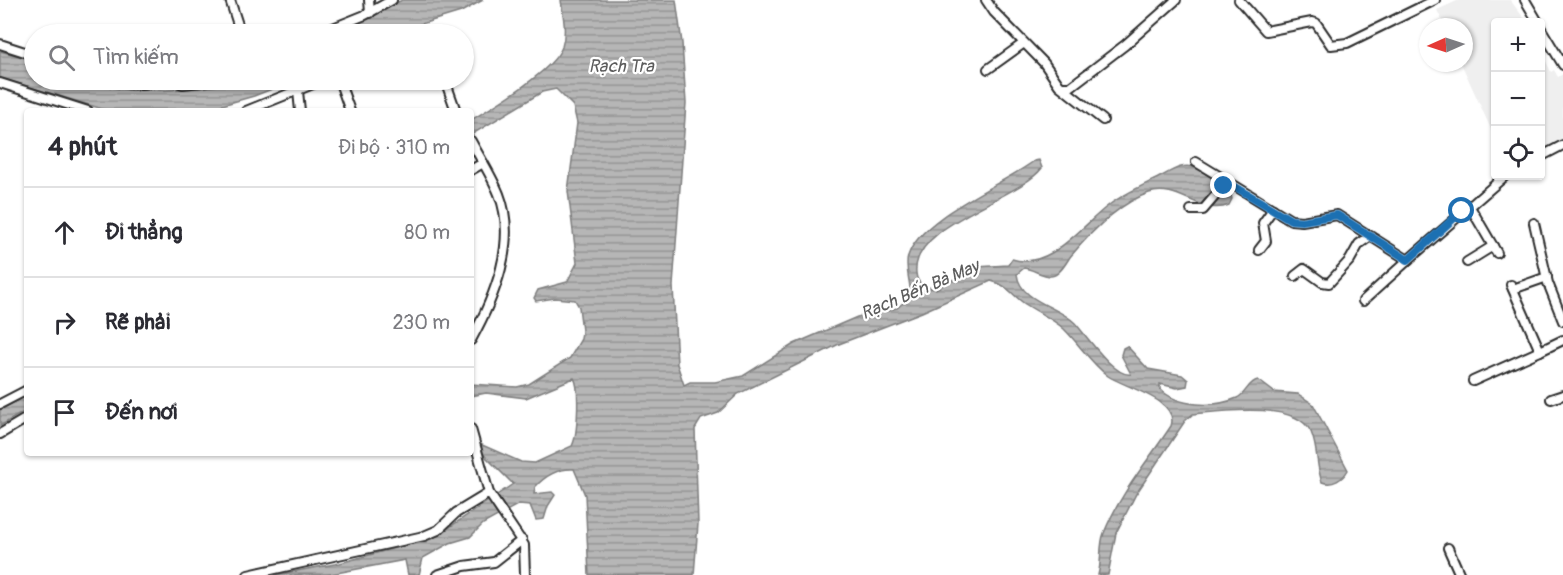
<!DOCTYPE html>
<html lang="vi">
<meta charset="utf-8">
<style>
:root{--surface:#fff;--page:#f7f7f7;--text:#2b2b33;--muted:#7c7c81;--line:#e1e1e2}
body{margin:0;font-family:Pangolin,sans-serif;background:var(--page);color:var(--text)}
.controls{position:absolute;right:18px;top:18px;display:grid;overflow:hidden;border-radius:6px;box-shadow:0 2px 4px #0004}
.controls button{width:54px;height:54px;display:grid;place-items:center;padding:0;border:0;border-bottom:2px solid var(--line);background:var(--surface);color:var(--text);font:30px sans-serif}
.compass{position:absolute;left:1419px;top:18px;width:54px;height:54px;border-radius:50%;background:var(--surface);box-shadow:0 2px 4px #0004;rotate:267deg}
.stop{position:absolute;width:18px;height:18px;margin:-14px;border:4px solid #1f6fb2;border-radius:50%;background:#fff}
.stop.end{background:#1f6fb2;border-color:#fff;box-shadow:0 2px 6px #0008}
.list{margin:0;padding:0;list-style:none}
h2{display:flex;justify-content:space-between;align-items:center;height:78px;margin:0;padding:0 24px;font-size:26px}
h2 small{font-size:20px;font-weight:400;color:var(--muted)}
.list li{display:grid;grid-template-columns:39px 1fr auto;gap:18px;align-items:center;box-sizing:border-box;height:90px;padding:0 24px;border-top:2px solid var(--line)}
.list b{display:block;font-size:22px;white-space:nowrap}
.list em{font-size:20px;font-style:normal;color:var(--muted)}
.icon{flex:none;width:33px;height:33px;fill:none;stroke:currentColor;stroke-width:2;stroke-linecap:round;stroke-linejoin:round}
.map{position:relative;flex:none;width:1563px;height:575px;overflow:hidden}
.search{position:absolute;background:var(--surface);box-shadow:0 2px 4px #0004;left:24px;top:24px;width:450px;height:66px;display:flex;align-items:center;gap:15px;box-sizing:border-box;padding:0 21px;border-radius:33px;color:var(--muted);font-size:22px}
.panel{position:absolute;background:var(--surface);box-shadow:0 2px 4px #0004;left:24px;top:108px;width:450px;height:348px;border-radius:6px}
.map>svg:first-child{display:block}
.built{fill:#efefef}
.water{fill:url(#water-rules);stroke:#7e7e7e;stroke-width:1.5}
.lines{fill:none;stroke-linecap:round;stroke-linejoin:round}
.minor-casing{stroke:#2b2b2b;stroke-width:12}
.minor{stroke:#fff;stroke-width:8}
.route{stroke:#1f6fb2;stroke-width:8}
.labels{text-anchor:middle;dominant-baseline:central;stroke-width:4.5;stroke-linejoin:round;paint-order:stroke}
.water-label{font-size:18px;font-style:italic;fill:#5c5c5c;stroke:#fff}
</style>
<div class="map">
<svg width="1563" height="575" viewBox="0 0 1563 575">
<defs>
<pattern id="water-rules" width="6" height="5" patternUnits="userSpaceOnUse" patternTransform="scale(1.5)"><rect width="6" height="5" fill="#b6b6b6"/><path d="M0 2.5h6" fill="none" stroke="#949494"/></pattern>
</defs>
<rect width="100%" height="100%" fill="#fff"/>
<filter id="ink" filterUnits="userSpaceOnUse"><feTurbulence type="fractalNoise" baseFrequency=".0167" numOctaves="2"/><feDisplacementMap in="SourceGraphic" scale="12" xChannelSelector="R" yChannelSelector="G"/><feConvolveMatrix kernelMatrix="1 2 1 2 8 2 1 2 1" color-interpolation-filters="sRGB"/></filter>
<g filter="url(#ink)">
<g class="built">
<polygon points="1459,0 1510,0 1527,22 1496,22 1495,138 1461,63 1464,63 1464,27 1445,27 1437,10"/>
<polygon points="1541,42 1548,54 1544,57 1551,72 1554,70 1558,77 1563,74 1563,140 1541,151"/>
</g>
<g class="water">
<polygon points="402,0 483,0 461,12 418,25 402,34 332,34"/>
<path d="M 561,0 L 676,0 L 682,43 L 686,103 L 673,286 L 677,364 L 684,385 L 690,382 L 715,382 L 743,376 L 794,344 L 857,317 L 897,308 L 910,297 C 912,283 904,270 908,256 C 920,217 1002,185 1034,161 L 1039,160 L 1042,168 C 1019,199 911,224 916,273 C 917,285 926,287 936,289 L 976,267 L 1008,265 L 1012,259 C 1050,271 1082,225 1109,205 C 1125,193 1144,185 1162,176 C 1173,170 1183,163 1196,168 C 1208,173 1220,185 1230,192 L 1232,199 L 1229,205 C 1202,217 1178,183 1149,193 C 1119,203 1090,233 1070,257 C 1066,263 1059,276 1051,276 C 1042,276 1033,269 1024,268 L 1017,274 C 1020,302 1059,306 1075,323 C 1086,335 1115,378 1131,374 L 1121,355 L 1123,348 L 1127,346 L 1148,369 L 1182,375 L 1188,380 L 1187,386 L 1177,388 L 1160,384 L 1160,389 C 1178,407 1214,408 1237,398 C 1246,394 1249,381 1258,380 L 1274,392 L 1298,394 L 1313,404 L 1348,470 C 1343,479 1333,486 1322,482 C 1316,466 1318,448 1311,432 C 1296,401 1223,411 1193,414 L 1185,421 L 1136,494 L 1116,533 L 1108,575 L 1098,575 C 1102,562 1099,545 1104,533 C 1120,493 1148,461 1171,426 C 1180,400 1124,387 1108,376 C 1091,363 1079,344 1064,329 C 1053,319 1037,312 1025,304 C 1012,295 1008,285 991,281 L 922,312 L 839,344 L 738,394 L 718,413 L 701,419 L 695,429 L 698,524 L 694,575 L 589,575 L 585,495 L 574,469 C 558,468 546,475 535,487 L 534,494 L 552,492 L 555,495 L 548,506 L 544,519 L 536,520 L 530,505 L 519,504 L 483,524 L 470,537 L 450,543 L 423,558 L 419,575 L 408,575 L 405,560 L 326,575 L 275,575 L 340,563 L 435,537 L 513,484 L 478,449 L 480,444 L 521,462 L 535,463 L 572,446 C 578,435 580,387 574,378 L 526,398 L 486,393 L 471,396 L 471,384 L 517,387 L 529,384 L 570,358 L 581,339 L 582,331 L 579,307 L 575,300 L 555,298 L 536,301 L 534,298 L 538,290 L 567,282 L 577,263 L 568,191 L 577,123 L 573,106 L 556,89 L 542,92 L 471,135 L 471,120 C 494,106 553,71 562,47 C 567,31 563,16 561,0 Z"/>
<polygon points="0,51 34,60 34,80 91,80 121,88 166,90 200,88 227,80 295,80 254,96 201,111 109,111 0,78"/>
<polygon points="27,395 27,410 0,426 0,410"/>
</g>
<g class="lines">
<g class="minor-casing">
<g id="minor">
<polyline points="230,0 241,34"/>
<polyline points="369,0 370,13"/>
<polyline points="986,0 994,12 1044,63 1059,85 1103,120"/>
<polyline points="1239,0 1266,31 1312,22 1316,23 1331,45 1347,43 1435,0"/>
<polyline points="1525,0 1538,22"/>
<polyline points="1540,27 1563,65"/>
<polyline points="318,34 365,15 392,0"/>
<polyline points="425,34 433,34"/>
<polyline points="0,44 34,55"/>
<polyline points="988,69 1024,43"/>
<path d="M 105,80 C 124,85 138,87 157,80"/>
<polyline points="172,80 183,84 217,80"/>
<polyline points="339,80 350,111"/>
<polyline points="445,80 456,111"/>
<polyline points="0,83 88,111"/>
<polyline points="1064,87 1070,87 1125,45 1176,0"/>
<polyline points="298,91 300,111"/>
<polyline points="246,111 323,80"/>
<path d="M 471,141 C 480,158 492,176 499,194 C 518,242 494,298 471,340"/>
<polyline points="1540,157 1563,145"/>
<polyline points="1196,162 1291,220 1302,221 1337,215 1408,260 1505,176"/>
<polyline points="471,170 483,163"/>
<polyline points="1469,205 1497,253"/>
<polyline points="1191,210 1203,210 1227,182"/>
<polyline points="1534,223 1548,283 1563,321"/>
<polyline points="1259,250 1266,241 1263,223 1273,209"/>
<polyline points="1467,262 1493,246"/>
<polyline points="1295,276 1304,269 1322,282 1329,283 1350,260 1359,244 1369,237"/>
<polyline points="1511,285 1540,351 1563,340"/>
<polyline points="1513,289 1547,277"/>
<polyline points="1363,301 1408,260"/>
<polyline points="1473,381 1540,351"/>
<polyline points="1551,399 1563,395"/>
<polyline points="0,404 27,390"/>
<polyline points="471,429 489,493 524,545 525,575"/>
<polyline points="0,434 27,418"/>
<polyline points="1448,548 1460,575"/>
<polyline points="248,575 424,536 438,530 456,513 489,493"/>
<polyline points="437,575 464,566 494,562 522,540"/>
</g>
</g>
<use href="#minor" class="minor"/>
</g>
</g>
<g class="lines" filter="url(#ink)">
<polyline class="route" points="1224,186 1227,182 1291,220 1302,221 1337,215 1408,260 1462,211"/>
</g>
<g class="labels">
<g class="water-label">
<text x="621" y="66">Rạch Tra</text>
<text transform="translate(920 290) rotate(-23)">Rạch Bến Bà May</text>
</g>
</g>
</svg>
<div class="controls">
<button>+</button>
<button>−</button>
<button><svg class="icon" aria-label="locate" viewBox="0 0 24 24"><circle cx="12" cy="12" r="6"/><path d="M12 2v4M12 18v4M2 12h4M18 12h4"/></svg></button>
</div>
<svg class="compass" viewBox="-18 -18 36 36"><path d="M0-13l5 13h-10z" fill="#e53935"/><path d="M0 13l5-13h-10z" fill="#7c7c81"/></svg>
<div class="stop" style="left:1462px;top:211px"></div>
<div class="stop end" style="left:1224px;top:186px"></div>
<div class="search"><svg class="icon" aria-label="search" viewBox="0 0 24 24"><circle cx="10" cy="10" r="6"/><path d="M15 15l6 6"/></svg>Tìm kiếm</div>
<section class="panel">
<h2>4 phút<small>Đi bộ · 310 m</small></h2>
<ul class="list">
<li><svg class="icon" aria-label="ahead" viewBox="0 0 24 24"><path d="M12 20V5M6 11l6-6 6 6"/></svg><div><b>Đi thẳng</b></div><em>80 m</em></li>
<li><svg class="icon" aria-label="right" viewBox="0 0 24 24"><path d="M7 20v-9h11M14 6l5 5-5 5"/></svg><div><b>Rẽ phải</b></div><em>230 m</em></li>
<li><svg class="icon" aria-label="arrive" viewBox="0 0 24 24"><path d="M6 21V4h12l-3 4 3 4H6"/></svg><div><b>Đến nơi</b></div></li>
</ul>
</section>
</div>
